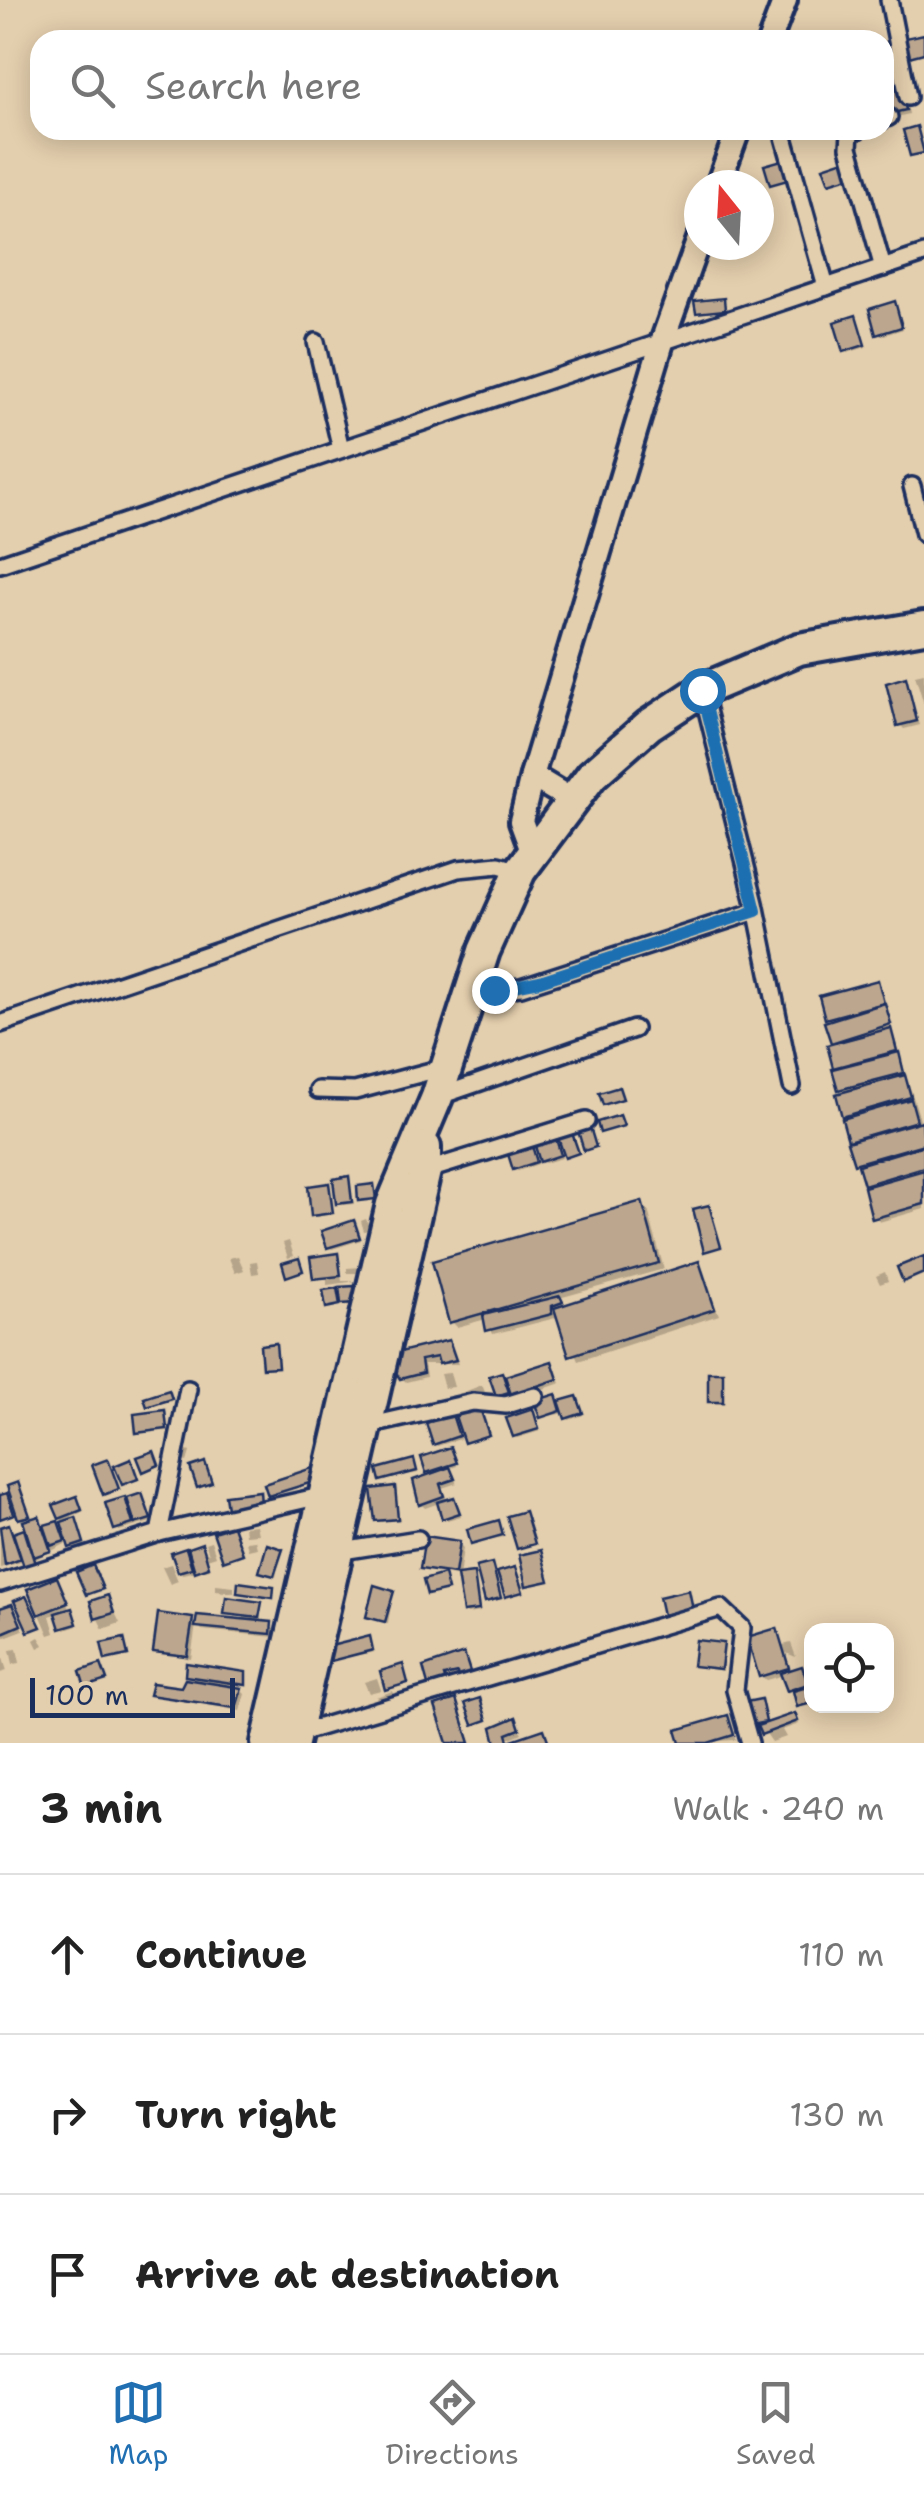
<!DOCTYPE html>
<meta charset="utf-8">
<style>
:root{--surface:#fff;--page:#f2f2f2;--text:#222;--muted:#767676;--line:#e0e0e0;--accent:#1f6fb2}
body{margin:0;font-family:"Shantell Sans",sans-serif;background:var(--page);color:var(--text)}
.controls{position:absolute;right:30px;bottom:30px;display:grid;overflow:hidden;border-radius:20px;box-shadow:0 5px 25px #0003}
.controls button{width:90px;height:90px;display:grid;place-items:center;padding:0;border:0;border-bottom:2px solid var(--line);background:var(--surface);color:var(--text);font:50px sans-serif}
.compass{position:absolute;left:684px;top:170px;width:90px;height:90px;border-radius:50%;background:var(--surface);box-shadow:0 5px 25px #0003;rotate:342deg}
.scale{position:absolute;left:30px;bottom:25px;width:205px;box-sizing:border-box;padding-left:10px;border:5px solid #1b2f5e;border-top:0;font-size:28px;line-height:35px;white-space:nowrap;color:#1b2f5e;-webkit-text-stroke:8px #e3cead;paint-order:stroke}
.stop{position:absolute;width:30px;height:30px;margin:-22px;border:8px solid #1f6fb2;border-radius:50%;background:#fff}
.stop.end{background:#1f6fb2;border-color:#fff;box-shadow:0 2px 10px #0008}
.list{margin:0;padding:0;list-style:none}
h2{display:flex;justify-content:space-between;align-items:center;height:130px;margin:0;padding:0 40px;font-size:42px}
h2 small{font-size:32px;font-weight:400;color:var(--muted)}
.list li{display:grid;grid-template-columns:65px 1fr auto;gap:30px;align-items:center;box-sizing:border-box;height:160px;padding:0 40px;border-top:2px solid var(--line)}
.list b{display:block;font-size:38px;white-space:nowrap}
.list em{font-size:32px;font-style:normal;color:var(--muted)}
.icon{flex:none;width:55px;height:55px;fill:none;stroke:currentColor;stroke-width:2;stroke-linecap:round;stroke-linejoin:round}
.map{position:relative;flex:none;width:924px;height:1743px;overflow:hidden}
.search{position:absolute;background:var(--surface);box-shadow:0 5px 25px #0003;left:30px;right:30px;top:30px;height:110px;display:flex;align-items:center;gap:25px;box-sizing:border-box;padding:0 35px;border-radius:30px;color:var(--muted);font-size:38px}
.sheet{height:610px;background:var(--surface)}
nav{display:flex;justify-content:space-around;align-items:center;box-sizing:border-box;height:140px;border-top:2px solid var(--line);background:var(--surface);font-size:28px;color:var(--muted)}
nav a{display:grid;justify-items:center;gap:5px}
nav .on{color:var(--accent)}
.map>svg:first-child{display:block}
.shadow{fill:#0003}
.building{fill:#bca68e;stroke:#1b2f5e;stroke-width:2.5}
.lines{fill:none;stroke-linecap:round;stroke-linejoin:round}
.street-casing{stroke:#1b2f5e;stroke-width:22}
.secondary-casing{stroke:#1b2f5e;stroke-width:30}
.highway-casing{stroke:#1b2f5e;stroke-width:38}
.street{stroke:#e3cead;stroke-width:15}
.secondary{stroke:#e3cead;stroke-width:22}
.highway{stroke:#e3cead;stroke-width:30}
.route{stroke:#1f6fb2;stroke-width:12}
</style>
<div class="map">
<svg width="924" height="1743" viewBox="0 0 924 1743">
<rect width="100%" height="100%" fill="#e3cead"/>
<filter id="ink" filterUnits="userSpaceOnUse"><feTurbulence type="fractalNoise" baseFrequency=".01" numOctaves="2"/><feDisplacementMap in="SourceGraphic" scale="20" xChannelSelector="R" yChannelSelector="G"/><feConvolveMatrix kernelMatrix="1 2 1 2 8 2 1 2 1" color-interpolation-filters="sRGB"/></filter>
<g filter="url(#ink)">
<g class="shadow">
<polygon points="884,80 902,82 909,114 884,120"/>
<polygon points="894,304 903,329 881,336 878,333"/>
<polygon points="856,318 866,347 847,353 845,350"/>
<polygon points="924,673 924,704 915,675"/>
<polygon points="905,680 920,725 904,729 900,725"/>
<polygon points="877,982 924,1132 924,1209 879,1222 839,1096 846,1094 840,1089 827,1024 832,1022 827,1017"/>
<polygon points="557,1144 562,1158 545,1163 542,1161"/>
<polygon points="531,1149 538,1164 518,1171 515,1169"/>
<polygon points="349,1179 354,1204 341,1205 339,1203"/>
<polygon points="328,1186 334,1214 316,1217 314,1214"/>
<polygon points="641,1204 648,1210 664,1269 559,1298 565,1307 698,1264 719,1315 578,1361 559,1317 493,1334 486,1319 457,1327 451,1321"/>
<polygon points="366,1219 370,1229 364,1231 361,1221"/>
<polygon points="353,1223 361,1240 332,1249 329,1247"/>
<polygon points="289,1241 294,1256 288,1258 283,1243"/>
<polygon points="238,1256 244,1270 235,1273 229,1258"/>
<polygon points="337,1256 342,1281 357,1281 327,1285 327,1279 315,1278"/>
<polygon points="257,1261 259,1273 252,1274 250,1262"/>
<polygon points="362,1267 362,1273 347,1273 347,1268"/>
<polygon points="885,1272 888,1281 880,1284 876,1276"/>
<polygon points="353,1288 357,1305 328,1306 336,1290 343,1297"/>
<polygon points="449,1342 458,1364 424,1364 426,1377 406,1382 402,1378 395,1365"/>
<polygon points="552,1364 561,1383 517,1398 513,1393 498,1395 504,1379"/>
<polygon points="450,1373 454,1387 444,1388 440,1374"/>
<polygon points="722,1374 724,1404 713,1403 711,1401"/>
<polygon points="482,1385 485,1392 461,1400 459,1394"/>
<polygon points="169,1393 173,1401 149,1406"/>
<polygon points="576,1398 583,1415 569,1420 565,1413 542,1417"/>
<polygon points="164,1413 168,1431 139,1432"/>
<polygon points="534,1414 540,1431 517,1438 515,1436"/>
<polygon points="453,1420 460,1439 437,1446 435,1443"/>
<polygon points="181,1449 190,1452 187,1462 178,1459"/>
<polygon points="453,1452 457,1466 448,1469 457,1483 442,1488 447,1501 456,1502 461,1516 447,1520 439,1503 425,1508 421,1504 416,1482 432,1476 428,1472"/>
<polygon points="413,1462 418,1473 383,1479"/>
<polygon points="314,1470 320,1482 270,1495"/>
<polygon points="17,1485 32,1521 39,1519 43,1528 57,1523 67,1533 61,1517 79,1501 83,1512 72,1516 85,1545 73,1549 69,1542 34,1560 36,1566 29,1568 25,1561 0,1568 0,1531 9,1527 13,1536 28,1530 19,1515 0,1518 0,1498 6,1496 16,1506"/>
<polygon points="394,1489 400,1520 380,1522 377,1520"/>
<polygon points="141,1496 151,1522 119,1531 109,1505"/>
<polygon points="498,1523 504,1537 473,1542"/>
<polygon points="256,1525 258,1534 245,1535 244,1526"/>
<polygon points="255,1540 257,1548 248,1550 246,1541"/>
<polygon points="211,1541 216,1556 207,1559 210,1569 182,1574 174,1555 201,1546 209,1554 205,1543"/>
<polygon points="459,1544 463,1548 459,1577 423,1569"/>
<polygon points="281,1551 276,1577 264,1574 262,1571"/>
<polygon points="171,1564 178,1581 170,1584 162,1567"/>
<polygon points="473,1575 480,1612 467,1614 465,1611"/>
<polygon points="56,1580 77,1626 65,1630 58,1613 50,1616 55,1633 49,1635 40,1614"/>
<polygon points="216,1585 234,1587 234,1593 216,1591"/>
<polygon points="393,1593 388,1623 371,1619 368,1616"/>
<polygon points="108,1598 120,1623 103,1629 97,1617"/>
<polygon points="260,1604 261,1624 275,1629 274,1637 202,1630 198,1626 243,1622 244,1617 226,1613"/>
<polygon points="12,1607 23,1630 0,1639 0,1611"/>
<polygon points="191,1620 196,1624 191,1659 156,1651"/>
<polygon points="776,1631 783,1645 791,1643 796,1657 786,1653 791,1672 803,1671 812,1706 799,1706 784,1675 766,1680 761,1676"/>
<polygon points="39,1637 44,1645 38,1648 34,1640"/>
<polygon points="369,1638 374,1652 329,1661"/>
<polygon points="723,1645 723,1671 696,1666"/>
<polygon points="0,1649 7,1671 0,1673"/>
<polygon points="17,1649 20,1663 13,1664 10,1650"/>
<polygon points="463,1656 475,1682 460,1677 447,1680 450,1691 426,1669"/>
<polygon points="188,1675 245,1675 247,1686 235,1684 245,1694 240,1711 151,1694 196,1683"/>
<polygon points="377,1678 381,1690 369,1693 364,1682"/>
<polygon points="392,1691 398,1706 381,1709 376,1697"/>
<polygon points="760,1702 767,1726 795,1716 799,1724 782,1730 786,1737 772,1742 760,1725 751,1727"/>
<polygon points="727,1718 736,1740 682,1743"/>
<polygon points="515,1720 522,1733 499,1743"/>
</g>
<g class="building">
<polygon points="924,34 924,53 905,58 901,39"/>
<polygon points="898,75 906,110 884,115 884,78"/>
<polygon points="917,126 924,153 910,156 903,130"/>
<polygon points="789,158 795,178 770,185 764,165"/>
<polygon points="847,159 853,176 829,183 823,167"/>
<polygon points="724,298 725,310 696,313 694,301"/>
<polygon points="895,301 902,327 876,335 869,309"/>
<polygon points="856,315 865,345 843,352 834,322"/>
<polygon points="906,677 917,721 897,726 886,683"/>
<polygon points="878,980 884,1003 825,1019 819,996"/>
<polygon points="885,1003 891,1024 831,1043 824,1022"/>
<polygon points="891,1028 897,1051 833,1068 827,1045"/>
<polygon points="899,1052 904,1073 838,1090 832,1069"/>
<polygon points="905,1075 911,1097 842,1117 836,1094"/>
<polygon points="619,1087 623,1099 603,1105 599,1093"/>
<polygon points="911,1099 917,1121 848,1141 842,1119"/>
<polygon points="620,1115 624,1126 600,1133 597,1122"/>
<polygon points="922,1121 924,1144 854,1164 847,1142"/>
<polygon points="590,1127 596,1147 584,1151 578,1131"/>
<polygon points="572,1133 579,1153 565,1158 558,1138"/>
<polygon points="556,1139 561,1155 540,1162 535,1146"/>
<polygon points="924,1145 924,1167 864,1185 858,1165"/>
<polygon points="532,1146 537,1162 513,1170 508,1154"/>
<polygon points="924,1170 924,1204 872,1219 864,1187"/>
<polygon points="349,1176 352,1202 336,1204 333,1179"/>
<polygon points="329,1183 333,1213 311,1216 308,1186"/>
<polygon points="374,1184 376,1199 358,1201 357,1186"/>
<polygon points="642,1201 659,1263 449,1323 432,1261"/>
<polygon points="709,1205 721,1247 704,1252 693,1209"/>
<polygon points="354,1220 360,1238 327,1248 321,1231"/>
<polygon points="338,1253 341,1276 313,1279 310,1257"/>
<polygon points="924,1256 924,1273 903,1282 897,1267"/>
<polygon points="299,1258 303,1271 286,1277 282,1263"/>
<polygon points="699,1261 715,1309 569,1356 554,1308"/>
<polygon points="354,1286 356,1303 341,1304 339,1287"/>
<polygon points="337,1288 340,1305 326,1308 323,1290"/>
<polygon points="560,1296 563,1302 552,1306 552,1314 486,1331 483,1315"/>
<polygon points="449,1340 456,1360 439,1364 437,1357 421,1360 423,1373 400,1379 392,1365 400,1352"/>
<polygon points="276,1343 278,1367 262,1368 260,1345"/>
<polygon points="552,1361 558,1379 511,1395 505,1376"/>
<polygon points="502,1372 509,1392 496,1396 489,1376"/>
<rect x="708" y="1372" width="15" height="30"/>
<polygon points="169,1390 172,1399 147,1407 144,1398"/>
<polygon points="556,1394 561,1411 540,1418 534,1401"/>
<polygon points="577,1396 583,1413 565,1419 559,1401"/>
<polygon points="480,1408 489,1435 464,1443 455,1416"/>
<polygon points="533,1409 539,1429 513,1437 506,1418"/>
<polygon points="165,1410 167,1429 136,1433 134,1414"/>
<polygon points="452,1414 459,1436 433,1445 426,1423"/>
<polygon points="451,1447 457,1463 426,1473 421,1457"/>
<polygon points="154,1451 159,1465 143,1472 137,1457"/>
<polygon points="108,1459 119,1489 103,1495 92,1465"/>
<polygon points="131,1459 138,1479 122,1485 114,1466"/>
<polygon points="414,1459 417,1471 380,1481 377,1469"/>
<polygon points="205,1462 212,1483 197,1488 190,1467"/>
<polygon points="315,1467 319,1480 268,1496 264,1484"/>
<polygon points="450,1467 455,1479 440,1484 444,1496 419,1505 413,1480"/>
<polygon points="18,1482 30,1516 18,1519 7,1486"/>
<polygon points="395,1486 398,1519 375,1521 371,1489"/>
<polygon points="260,1491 261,1504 227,1508 225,1495"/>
<polygon points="7,1493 14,1514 0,1519 0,1495"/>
<polygon points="142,1493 151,1519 135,1524 127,1498"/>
<polygon points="77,1496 82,1510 59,1519 53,1505"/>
<polygon points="125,1497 133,1524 114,1530 105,1503"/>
<polygon points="454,1497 460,1513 442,1519 437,1502"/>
<polygon points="525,1511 535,1544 517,1549 507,1516"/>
<polygon points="39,1516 51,1551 34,1557 23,1521"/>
<polygon points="76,1517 84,1543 69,1548 61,1522"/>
<polygon points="499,1520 503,1535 471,1544 467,1529"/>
<polygon points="58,1521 65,1541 51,1546 44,1525"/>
<polygon points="9,1524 21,1559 5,1565 0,1527"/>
<polygon points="233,1526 243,1554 223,1561 213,1532"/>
<polygon points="24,1529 35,1564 24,1567 13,1533"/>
<polygon points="425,1536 460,1541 455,1574 420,1569"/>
<polygon points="202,1543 209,1567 195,1572 188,1548"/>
<polygon points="267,1544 283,1549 274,1576 259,1572"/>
<polygon points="186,1548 192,1568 178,1572 171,1553"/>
<polygon points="541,1550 549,1581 526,1586 519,1555"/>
<polygon points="492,1563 501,1598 485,1602 476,1567"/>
<polygon points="93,1565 103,1589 86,1595 76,1572"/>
<polygon points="515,1567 523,1592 505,1597 497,1572"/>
<polygon points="474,1573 479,1610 463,1612 457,1575"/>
<polygon points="444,1574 448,1590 427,1595 423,1580"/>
<polygon points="57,1577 68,1603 38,1615 27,1589"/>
<polygon points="238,1582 274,1587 273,1598 237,1593"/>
<polygon points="374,1585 394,1591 385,1622 366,1617"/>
<polygon points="689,1590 693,1609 663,1615 659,1597"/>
<polygon points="108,1595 114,1613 95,1619 90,1601"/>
<polygon points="26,1596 41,1627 28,1632 14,1601"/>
<polygon points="226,1597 262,1602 259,1618 224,1614"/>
<polygon points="12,1604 21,1625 0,1634 0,1608"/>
<polygon points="72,1608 77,1624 60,1629 55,1613"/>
<polygon points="158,1613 193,1618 187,1656 153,1652"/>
<polygon points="197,1615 272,1622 271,1634 195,1627"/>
<polygon points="777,1628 789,1668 759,1677 747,1637"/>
<polygon points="370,1636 373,1650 327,1662 323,1648"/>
<polygon points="124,1638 128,1655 105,1660 101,1643"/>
<polygon points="696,1640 724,1643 721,1669 693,1666"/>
<polygon points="464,1653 472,1678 459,1682 457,1673 444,1676 447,1687 430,1692 423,1667"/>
<polygon points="186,1663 246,1672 246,1685 185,1676"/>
<polygon points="101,1664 107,1680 85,1687 80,1671"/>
<polygon points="403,1664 408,1683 385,1690 380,1671"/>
<polygon points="802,1666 808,1684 787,1691 780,1673"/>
<polygon points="185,1679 242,1688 236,1708 149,1695 152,1683 181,1687"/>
<polygon points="811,1686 812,1703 797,1707 793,1691"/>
<polygon points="480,1698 487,1720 473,1725 465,1703"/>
<polygon points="456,1699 470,1743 447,1743 435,1706"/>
<polygon points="761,1699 766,1722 746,1726 741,1703"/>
<polygon points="795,1713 798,1721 761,1735 757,1726"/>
<polygon points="728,1715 734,1735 708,1743 680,1743 676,1730"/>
<polygon points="516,1717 520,1729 507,1734 509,1741 544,1729 549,1743 496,1743 492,1727"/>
</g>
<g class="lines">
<g class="street-casing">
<g id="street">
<polyline points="889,0 908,97"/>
<polyline points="884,119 889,117"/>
<polyline points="782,130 826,287"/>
<polyline points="858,130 850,133 849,147 883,268"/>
<polyline points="316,342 341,449"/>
<polyline points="912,486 924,534"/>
<polyline points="0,564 924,254"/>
<polyline points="702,690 755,903 792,1086"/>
<polyline points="473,984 494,990 521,987 756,911"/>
<polyline points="0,1024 458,869 499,865 520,871"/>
<polyline points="318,1090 355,1091 446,1067"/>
<polyline points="437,1097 634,1029"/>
<polyline points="425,1171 586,1121"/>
<polyline points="367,1426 473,1402 506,1405 535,1396"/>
<polyline points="159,1533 188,1389"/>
<polyline points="336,1552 418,1539"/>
<polyline points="0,1583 159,1533 325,1495"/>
<polyline points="296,1734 721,1608 742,1628 735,1690 750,1743"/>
</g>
</g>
<g class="secondary-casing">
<g id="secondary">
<polyline points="770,40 785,0"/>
<polyline points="718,185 738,130"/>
<polyline points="532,776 570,799"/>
<polyline points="532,851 521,821 532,776 662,342 699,239"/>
</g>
</g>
<g class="highway-casing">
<g id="highway">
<polyline points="267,1743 392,1204 437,1097 484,951 520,871 592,775 649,725 702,690 799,649 924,627"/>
<polyline points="293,1743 425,1171 425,1147"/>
</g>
</g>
<use href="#street" class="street"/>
<use href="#secondary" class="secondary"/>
<use href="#highway" class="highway"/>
</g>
</g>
<g class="lines" filter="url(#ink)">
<polyline class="route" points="494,990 540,981 756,911 702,690"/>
</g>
</svg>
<div class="controls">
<button><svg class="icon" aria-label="locate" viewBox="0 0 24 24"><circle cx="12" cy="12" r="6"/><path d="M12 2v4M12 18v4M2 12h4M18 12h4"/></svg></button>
</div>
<svg class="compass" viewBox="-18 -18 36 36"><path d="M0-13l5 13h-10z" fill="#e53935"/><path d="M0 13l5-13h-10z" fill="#767676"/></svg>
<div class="scale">100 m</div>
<div class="stop" style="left:702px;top:690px"></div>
<div class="stop end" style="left:494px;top:990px"></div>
<div class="search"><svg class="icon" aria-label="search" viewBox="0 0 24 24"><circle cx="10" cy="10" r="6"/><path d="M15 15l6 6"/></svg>Search here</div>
</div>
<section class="sheet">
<h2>3 min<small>Walk · 240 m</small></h2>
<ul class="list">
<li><svg class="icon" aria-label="ahead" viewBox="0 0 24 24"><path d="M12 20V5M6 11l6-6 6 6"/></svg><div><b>Continue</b></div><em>110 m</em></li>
<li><svg class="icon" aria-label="right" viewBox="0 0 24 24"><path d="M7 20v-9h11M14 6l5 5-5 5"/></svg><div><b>Turn right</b></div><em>130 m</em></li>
<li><svg class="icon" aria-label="arrive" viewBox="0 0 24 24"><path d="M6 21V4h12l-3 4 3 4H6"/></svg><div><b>Arrive at destination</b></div></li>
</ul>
</section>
<nav>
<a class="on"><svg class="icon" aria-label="map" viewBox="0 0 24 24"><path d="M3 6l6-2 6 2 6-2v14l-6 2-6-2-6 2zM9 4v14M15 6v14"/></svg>Map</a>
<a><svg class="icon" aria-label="directions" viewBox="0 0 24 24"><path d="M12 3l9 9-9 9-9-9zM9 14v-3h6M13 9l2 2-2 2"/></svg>Directions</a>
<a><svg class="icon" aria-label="saved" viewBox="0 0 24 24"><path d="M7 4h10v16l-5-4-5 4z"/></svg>Saved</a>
</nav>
